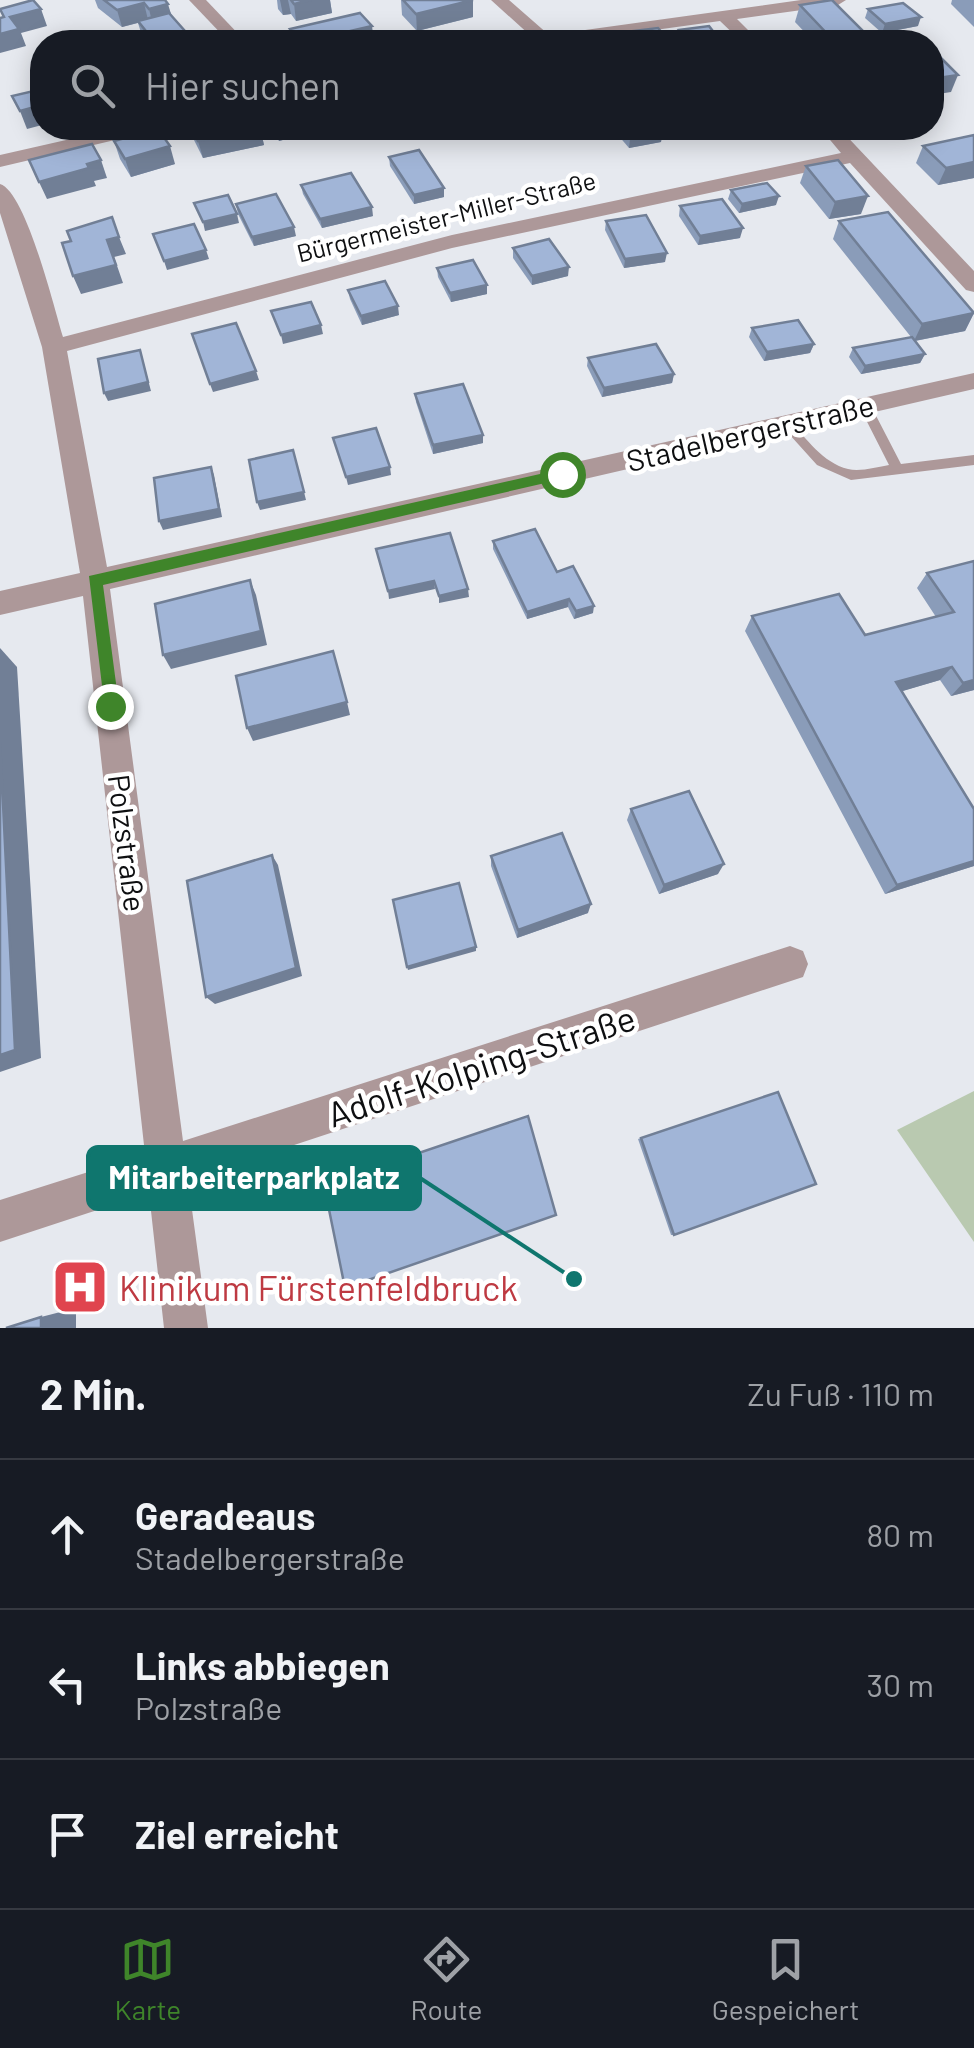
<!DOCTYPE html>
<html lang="de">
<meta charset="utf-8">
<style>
:root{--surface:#171b24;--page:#20242c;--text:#f1f3f6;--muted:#9ea1a6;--line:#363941;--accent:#3f852a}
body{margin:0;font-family:Barlow,sans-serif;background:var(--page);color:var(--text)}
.stop{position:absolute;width:30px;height:30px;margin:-22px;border:8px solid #3f852a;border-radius:50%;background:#fff}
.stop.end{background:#3f852a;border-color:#fff;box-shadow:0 2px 10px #0008}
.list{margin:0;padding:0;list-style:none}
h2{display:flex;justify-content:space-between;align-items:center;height:130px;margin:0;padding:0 40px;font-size:42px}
h2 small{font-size:32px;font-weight:400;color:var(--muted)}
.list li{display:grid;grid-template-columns:65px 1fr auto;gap:30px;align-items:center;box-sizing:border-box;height:150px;padding:0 40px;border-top:2px solid var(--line)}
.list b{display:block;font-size:38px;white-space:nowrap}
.list p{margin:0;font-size:32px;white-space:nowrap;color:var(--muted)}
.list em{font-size:32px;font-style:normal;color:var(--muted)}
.icon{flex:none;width:55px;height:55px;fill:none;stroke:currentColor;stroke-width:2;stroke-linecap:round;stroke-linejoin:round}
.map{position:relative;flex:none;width:974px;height:1328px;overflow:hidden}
.search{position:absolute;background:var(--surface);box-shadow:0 5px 25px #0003;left:30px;right:30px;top:30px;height:110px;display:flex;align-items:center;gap:25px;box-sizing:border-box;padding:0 35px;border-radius:40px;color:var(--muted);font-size:38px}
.sheet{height:580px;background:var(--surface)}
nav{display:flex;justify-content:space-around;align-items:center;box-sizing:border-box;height:140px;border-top:2px solid var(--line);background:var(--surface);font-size:28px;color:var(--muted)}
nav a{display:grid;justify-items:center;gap:5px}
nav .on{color:var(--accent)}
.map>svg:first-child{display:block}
.green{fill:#b9c9b0}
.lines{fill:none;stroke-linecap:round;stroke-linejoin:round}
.service{fill:#ad9899;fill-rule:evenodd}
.minor{fill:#ad9899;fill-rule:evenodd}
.wall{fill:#8a9cb9}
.shaded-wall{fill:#717f96}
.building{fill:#a1b5d7;stroke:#717f96;stroke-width:2.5}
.route{fill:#3f852a}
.labels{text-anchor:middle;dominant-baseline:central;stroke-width:9;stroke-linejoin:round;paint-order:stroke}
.far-street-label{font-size:25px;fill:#0e0f11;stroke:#fff}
.street-label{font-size:30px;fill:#0e0f11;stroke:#fff}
.near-street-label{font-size:35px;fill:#0e0f11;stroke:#fff}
.near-health-label{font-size:35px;fill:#be3a42;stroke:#fff;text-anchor:start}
.leader{fill:none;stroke:#0f766e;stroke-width:4}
.callout-dot{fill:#0f766e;stroke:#fff;stroke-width:4}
.callout{fill:#0f766e;stroke:#0f766e;stroke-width:4}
.callout-label{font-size:32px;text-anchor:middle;font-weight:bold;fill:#fff}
</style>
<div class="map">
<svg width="974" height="1328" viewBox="0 0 974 1328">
<rect width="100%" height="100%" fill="#e6e9ef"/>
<polygon class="green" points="974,1091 974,1242 897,1130"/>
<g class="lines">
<path class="service" d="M 865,402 L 871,406 L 901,464 L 974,455 L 974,465 L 851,480 L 817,465 L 780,424 L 786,419 L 790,421 C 806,438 823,463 848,469 C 860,472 877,467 889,465 L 859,406 Z"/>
<g class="minor">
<polygon points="189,0 206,0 246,42 229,42"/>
<polygon points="491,0 509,0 549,35 801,0 846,0 838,5 737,19 760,42 742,42 720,21 568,42 526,42 532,37"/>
<polygon points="119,128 152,128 149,132 0,167 0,155"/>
<path d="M 820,128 L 839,128 L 974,271 L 974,292 L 966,290 L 850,163 L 452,248 L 67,351 L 107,567 L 974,373 L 974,389 L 110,589 L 183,1141 L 790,946 L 803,951 L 808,964 L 803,977 L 188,1180 L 208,1328 L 164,1328 L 149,1193 L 0,1242 L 0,1200 L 145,1154 L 83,596 L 0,615 L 0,591 L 80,573 L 42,347 L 0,213 L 0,184 C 26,192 54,308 63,337 L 452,235 L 841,153 Z"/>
</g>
</g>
<g class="wall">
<polygon points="95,0 165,0 172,16 185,31 188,42 146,42 143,39 138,23 122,27 98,8"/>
<polygon points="277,0 330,0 332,13 296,21 291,14 283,15 278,9"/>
<polygon points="401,0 473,0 473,17 417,31 402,15"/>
<polygon points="952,0 974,0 974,27 951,4"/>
<polygon points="800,5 874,42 814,42 795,22"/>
<polygon points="868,9 918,26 882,33 865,18"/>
<polygon points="290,29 374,42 293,42"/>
<polygon points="679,30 718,42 680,42 677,39"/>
<polygon points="626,32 670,42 625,42"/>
<polygon points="190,128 260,128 264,145 203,158 193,138"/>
<polygon points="270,128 324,128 324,129 279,141"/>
<polygon points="612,128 663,128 661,142 629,148"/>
<polygon points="974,135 974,178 938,185 916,163 923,146"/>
<polygon points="114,141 175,164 131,177 120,159"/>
<polygon points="389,157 444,197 414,204 390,166"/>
<polygon points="806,166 861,214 829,219 800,183"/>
<polygon points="301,185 373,216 322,228 303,194"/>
<polygon points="731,190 776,205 739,213 728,199"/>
<polygon points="236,204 296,236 254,246 238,214"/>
<polygon points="680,206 740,238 698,245 679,216"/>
<polygon points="606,221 665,262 624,268 605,230"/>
<polygon points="839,221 974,313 965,331 915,341 925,354 920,363 861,374 849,357 853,348 911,337 833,239"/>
<polygon points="513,248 568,276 532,285 513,258"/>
<polygon points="437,268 487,294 451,302 438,277"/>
<polygon points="348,290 399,315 362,325 350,299"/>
<polygon points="752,328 814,344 810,353 764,361 749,337"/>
<polygon points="588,358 674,374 672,383 602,397 587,366"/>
<polygon points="415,394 483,435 483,443 433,454 416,402"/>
<polygon points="493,541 593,613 574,619 568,607 527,619 493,549"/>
<polygon points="974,561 974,690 951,696 940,680 902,691 974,809 974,866 885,894 745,631 752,616 865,635 936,617 917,588 927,573"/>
<polygon points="631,809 718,874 659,894 627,820"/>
<polygon points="491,856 588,913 517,938 491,866"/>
<polygon points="641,1138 674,1235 671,1235 638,1139"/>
</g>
<g class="shaded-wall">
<polygon points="280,0 288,0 291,14 283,15"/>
<polygon points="311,0 330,0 332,13 296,21 294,4"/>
<polygon points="473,0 473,17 417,31 416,14"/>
<polygon points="144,3 148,20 122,27 117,10"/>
<polygon points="168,4 173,21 153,26 149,9"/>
<polygon points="41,9 47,26 21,33 26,46 0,53 0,34 10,17"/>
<polygon points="921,17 918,26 882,33 885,24"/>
<polygon points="372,26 374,42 303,42"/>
<polygon points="185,31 188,42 154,42 153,40"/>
<polygon points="958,75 951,92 932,95 932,79"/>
<polygon points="42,105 42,125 27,129 20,111"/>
<polygon points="260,128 264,145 203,158 198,141"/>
<polygon points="293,128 324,128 324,129 279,141 278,132"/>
<polygon points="647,128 663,128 661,142 629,148 631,131"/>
<polygon points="170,146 175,164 131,177 125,159"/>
<polygon points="101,160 107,178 94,181 96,186 47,199 39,182 87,164"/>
<polygon points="974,162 974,178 938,185 946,168"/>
<polygon points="444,188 444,197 414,204 414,195"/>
<polygon points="779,196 776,205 739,213 742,204"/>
<polygon points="868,196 861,214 829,219 835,202"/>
<polygon points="372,207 373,216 322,228 320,219"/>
<polygon points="237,214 239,223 205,231 203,222"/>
<polygon points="294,227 296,236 254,246 252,237"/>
<polygon points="743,228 740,238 698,245 700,236"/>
<polygon points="119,237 126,254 114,257 123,283 81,294 73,276 107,240"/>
<polygon points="206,250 209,259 167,270 164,261"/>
<polygon points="667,253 665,262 624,268 625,259"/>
<polygon points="569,267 568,276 532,285 532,276"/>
<polygon points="487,285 487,294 451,302 450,293"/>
<polygon points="398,306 399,315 362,325 361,316"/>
<polygon points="974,313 965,331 914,341 922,324"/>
<polygon points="321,325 323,334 283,344 281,335"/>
<polygon points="814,344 810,353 764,361 767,352"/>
<polygon points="140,350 151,391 108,401 104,393"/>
<polygon points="925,354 920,363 861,374 865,366"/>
<polygon points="256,371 259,380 213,392 210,384"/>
<polygon points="674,374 672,383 602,397 604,388"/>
<polygon points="483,435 483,443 433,454 433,445"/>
<polygon points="211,467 214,475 222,517 163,530 159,521"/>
<polygon points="390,467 391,475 348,485 346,477"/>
<polygon points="304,492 306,500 260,510 257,502"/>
<polygon points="250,580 256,595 267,645 171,669 163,655"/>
<polygon points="434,581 435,589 389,599 388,591"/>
<polygon points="468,589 469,597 439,603 439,596"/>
<polygon points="569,599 568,607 527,619 527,612"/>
<polygon points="594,606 593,613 574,619 576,611"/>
<polygon points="0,648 17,667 41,1058 0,1072"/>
<polygon points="952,667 940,680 886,696 896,682"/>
<polygon points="974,680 974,690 951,696 963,683"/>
<polygon points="347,702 350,715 253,741 247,728"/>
<polygon points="272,855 278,865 302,976 215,1004 206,997"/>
<polygon points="974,861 974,866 885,894 897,885"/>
<polygon points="724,864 718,874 659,894 664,885"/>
<polygon points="591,904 588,913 517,938 518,930"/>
<polygon points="476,947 476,951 408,970 407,967"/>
<polygon points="76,1308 76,1328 41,1328 41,1317"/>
</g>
<g class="building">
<polygon points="33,0 41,9 10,17 19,29 0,34 0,18 4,17 0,9"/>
<polygon points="104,0 165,0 168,4 149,9 144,3 117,10"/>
<polygon points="291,0 311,0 294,4"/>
<polygon points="403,0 473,0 416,14"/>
<polygon points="832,0 874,42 835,42 800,5"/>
<polygon points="903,3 921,17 885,24 868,9"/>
<polygon points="169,13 185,31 153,40 138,21"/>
<polygon points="360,13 372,26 303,42 301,42 290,29"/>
<polygon points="709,26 719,39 688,42 679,30"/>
<polygon points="658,28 670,42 634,42 626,32"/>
<polygon points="598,36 604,42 565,42"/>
<polygon points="939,56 958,75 932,79 932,57"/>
<polygon points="42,84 42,105 20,111 12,96 34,91 32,87"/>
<polygon points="191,128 258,128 198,141"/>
<polygon points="275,128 293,128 278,132"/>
<polygon points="158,129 170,146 125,159 114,141"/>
<polygon points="974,135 974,162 946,168 923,146"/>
<polygon points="92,144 101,160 87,164 89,168 39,182 29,160"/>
<polygon points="419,150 444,188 414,195 389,157"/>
<polygon points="838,160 868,196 835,202 806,166"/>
<polygon points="351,173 372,207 320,219 301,185"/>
<polygon points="767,183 779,196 742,204 731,190"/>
<polygon points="276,194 294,227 252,237 236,204"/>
<polygon points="228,195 237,214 203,222 194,203"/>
<polygon points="722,199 743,228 700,236 680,206"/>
<polygon points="888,212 974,313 922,324 839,221"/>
<polygon points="646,215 667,253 625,259 606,221"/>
<polygon points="112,217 119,237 107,240 116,265 73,276 62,243 71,241 67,231"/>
<polygon points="194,224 206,250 164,261 153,234"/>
<polygon points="549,239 569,267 532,276 513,248"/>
<polygon points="473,260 487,285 450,293 437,268"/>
<polygon points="385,281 398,306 361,316 348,290"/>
<polygon points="311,302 321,325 281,335 271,311"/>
<polygon points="798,320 814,344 767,352 752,328"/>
<polygon points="236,323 256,371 210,384 192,334"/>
<polygon points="912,337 925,354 865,366 853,348"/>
<polygon points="656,344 674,374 604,388 588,358"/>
<polygon points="140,350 148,382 104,393 98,359"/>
<polygon points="463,384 483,435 433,445 415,394"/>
<polygon points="376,428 390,467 346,477 333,438"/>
<polygon points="293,450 304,492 257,502 249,460"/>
<polygon points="211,467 219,509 159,521 154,478"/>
<polygon points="535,529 557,572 573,566 594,606 576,611 569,599 527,612 493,541"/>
<polygon points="450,533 468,589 439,596 434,581 388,591 376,549"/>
<polygon points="974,561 974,680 963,683 952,667 896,682 974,809 974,861 897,885 752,616 839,594 865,635 954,612 927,573"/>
<polygon points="250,580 261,631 163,655 155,604"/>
<polygon points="333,651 347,702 247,728 236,676"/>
<polygon points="0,742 15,1050 0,1055"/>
<polygon points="689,791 724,864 664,885 631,809"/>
<polygon points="562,833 591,904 518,930 491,856"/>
<polygon points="272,855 296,968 206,997 187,881"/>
<polygon points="459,883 476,947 407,967 393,900"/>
<polygon points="778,1092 816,1184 674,1235 641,1138"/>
<polygon points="528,1116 556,1215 345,1288 324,1185"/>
<polygon points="41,1317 41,1328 6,1328"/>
</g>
<polygon class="route" points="562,469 567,471 567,478 103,585 119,706 116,711 105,711 89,576"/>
<defs>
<g id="hospital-square" transform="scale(2.875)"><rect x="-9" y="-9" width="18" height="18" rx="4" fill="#e0444e" stroke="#fff"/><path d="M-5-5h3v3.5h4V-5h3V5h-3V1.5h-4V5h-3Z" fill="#fff"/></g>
</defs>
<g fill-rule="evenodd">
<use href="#hospital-square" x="80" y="1287"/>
</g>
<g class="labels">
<g class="far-street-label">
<text transform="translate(446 216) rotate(-14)">Bürgermeister-Miller-Straße</text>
</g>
<g class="street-label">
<text transform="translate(750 432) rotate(-13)">Stadelbergerstraße</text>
<text transform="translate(128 843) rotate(83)">Polzstraße</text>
</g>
<g class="near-street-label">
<text transform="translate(481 1065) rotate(-18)">Adolf-Kolping-Straße</text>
</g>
<g class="near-health-label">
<text x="119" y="1287">Klinikum Fürstenfeldbruck</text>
</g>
</g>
<path class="leader" d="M574 1279L420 1178"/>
<circle class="callout-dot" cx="574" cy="1279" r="10"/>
<rect class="callout" x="88" y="1147" width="332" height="62" rx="10"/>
<g class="callout-label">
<text x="254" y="1189">Mitarbeiterparkplatz</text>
</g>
</svg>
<div class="stop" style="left:562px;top:474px"></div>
<div class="stop end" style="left:110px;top:706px"></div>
<div class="search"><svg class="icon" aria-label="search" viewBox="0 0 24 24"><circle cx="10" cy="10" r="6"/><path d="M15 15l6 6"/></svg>Hier suchen</div>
</div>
<section class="sheet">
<h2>2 Min.<small>Zu Fuß · 110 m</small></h2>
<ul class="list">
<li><svg class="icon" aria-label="ahead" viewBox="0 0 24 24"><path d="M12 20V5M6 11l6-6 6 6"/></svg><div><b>Geradeaus</b><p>Stadelbergerstraße</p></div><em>80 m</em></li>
<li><svg class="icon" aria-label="left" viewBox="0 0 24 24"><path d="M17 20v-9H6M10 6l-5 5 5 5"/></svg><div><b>Links abbiegen</b><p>Polzstraße</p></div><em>30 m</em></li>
<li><svg class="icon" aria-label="arrive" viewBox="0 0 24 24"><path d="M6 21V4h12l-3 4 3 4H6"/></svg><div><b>Ziel erreicht</b></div></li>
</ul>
</section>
<nav>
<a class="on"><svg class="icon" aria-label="map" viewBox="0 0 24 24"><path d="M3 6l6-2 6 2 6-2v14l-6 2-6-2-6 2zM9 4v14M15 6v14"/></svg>Karte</a>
<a><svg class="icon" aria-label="directions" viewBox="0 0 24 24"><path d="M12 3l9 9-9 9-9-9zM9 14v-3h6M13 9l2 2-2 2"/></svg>Route</a>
<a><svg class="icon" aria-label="saved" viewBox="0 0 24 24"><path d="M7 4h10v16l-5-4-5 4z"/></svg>Gespeichert</a>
</nav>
